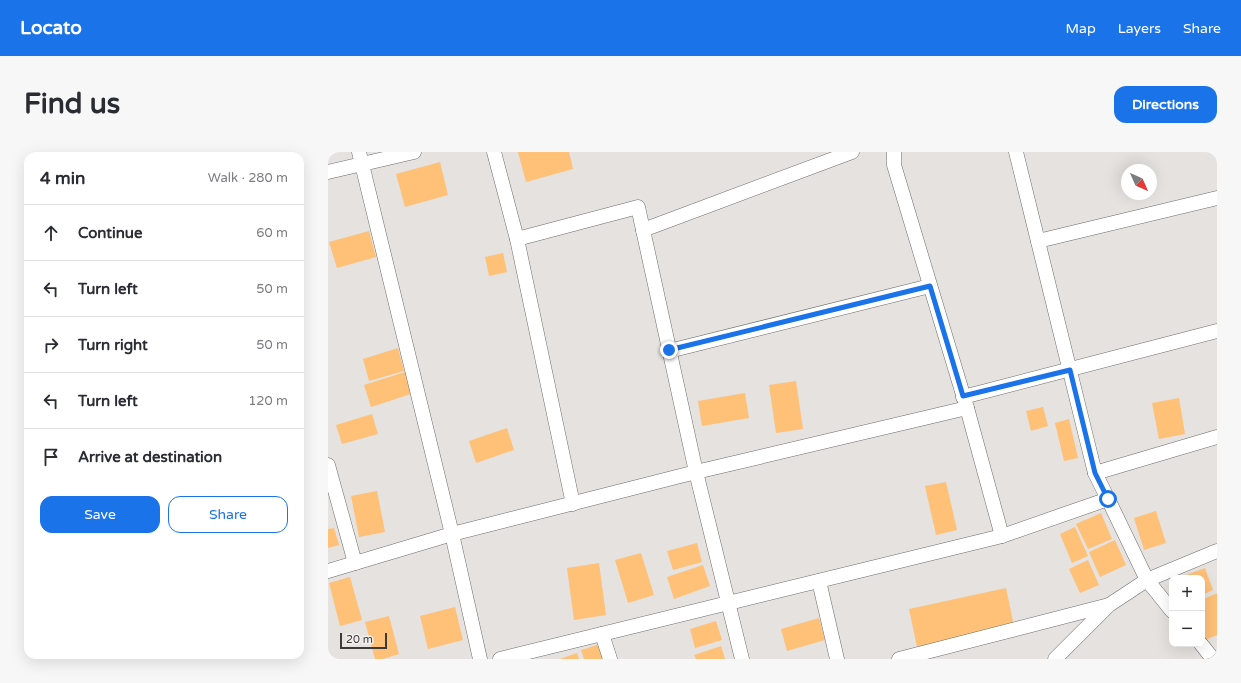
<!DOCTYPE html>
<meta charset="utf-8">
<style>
:root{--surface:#fff;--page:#f7f7f7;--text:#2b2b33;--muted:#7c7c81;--line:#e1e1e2;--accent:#1a73e8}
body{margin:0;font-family:"Varela Round",sans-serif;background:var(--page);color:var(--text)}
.controls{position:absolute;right:12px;bottom:12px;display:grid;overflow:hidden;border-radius:8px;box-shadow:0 4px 16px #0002}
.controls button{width:36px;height:36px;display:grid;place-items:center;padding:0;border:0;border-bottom:1px solid var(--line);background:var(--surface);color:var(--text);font:20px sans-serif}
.compass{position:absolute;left:793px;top:12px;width:36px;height:36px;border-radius:50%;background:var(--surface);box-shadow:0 4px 16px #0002;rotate:135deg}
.scale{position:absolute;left:12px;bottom:10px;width:47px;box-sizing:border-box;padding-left:4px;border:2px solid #3c3b3a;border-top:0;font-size:11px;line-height:14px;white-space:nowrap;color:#3c3b3a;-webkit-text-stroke:3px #f2efed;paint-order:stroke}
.stop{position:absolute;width:12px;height:12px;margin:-9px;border:3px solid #1a73e8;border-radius:50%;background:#fff}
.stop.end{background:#1a73e8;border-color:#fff;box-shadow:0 1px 4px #0008}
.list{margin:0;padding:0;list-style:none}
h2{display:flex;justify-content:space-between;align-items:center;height:52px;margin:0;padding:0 16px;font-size:17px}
h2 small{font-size:13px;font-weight:400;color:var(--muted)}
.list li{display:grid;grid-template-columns:26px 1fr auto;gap:12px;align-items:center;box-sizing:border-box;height:56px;padding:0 16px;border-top:1px solid var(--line)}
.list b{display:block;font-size:15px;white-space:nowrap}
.list em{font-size:13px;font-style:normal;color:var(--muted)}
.actions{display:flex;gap:8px;padding:12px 16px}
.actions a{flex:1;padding:9px 0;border:1px solid var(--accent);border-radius:12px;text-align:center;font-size:14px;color:var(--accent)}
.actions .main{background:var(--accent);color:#fff}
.icon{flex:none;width:22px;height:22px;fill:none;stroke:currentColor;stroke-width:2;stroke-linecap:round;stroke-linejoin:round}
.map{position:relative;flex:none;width:889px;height:507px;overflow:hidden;border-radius:12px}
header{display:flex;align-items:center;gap:24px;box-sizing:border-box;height:56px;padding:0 20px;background:var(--accent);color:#fff}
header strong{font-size:19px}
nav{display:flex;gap:22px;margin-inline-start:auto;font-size:14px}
.intro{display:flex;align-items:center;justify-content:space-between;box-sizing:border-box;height:96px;padding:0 24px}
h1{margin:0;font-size:28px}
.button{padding:10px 18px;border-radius:12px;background:var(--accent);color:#fff;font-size:14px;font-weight:700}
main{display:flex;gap:24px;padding:0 24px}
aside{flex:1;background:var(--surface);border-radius:12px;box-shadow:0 4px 16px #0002}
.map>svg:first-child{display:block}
.building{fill:#ffc078}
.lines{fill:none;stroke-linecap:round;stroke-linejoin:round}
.minor-casing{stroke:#6e6c6a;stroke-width:15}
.minor{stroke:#fff;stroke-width:14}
.route{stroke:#1a73e8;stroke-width:5}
</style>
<header>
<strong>Locato</strong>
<nav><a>Map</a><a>Layers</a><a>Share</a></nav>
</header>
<div class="intro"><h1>Find us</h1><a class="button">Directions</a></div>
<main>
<aside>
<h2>4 min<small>Walk · 280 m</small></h2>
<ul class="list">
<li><svg class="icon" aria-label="ahead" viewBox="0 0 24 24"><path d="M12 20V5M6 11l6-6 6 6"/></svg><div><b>Continue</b></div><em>60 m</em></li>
<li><svg class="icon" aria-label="left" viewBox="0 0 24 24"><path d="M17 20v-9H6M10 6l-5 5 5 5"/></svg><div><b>Turn left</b></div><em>50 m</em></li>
<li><svg class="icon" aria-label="right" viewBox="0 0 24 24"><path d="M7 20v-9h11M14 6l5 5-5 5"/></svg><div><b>Turn right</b></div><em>50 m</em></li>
<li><svg class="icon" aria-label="left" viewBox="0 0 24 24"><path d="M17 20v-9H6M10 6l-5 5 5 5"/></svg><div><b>Turn left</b></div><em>120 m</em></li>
<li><svg class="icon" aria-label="arrive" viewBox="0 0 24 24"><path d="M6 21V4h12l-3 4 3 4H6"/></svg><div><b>Arrive at destination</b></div></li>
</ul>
<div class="actions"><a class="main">Save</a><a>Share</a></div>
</aside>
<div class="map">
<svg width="889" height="507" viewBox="0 0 889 507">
<rect width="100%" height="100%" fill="#e5e2df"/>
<g class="building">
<polygon points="190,0 241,0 245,17 198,30"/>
<polygon points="112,10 120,43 77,55 68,22"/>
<polygon points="41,79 48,105 9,116 1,90"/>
<polygon points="175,101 179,120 161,124 157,105"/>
<polygon points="70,196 76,219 41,229 35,207"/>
<polygon points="80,219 86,241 43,255 36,233"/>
<polygon points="468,229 475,277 448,281 441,233"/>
<polygon points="417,241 421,266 374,274 370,249"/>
<polygon points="851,246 857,282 831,287 824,251"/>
<polygon points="715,255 720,274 703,279 698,259"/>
<polygon points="44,262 50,282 14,292 8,273"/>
<polygon points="741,267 750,306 736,309 727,271"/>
<polygon points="179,276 186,298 148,311 141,289"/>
<polygon points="618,330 629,378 608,383 597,334"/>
<polygon points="49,339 57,380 31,385 23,344"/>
<polygon points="828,359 838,391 816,398 806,366"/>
<polygon points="773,361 784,387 760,397 748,372"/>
<polygon points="747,375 760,404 744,411 732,382"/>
<polygon points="6,376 11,393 0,396 0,377"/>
<polygon points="787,388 798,413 772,425 761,400"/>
<polygon points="369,391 374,410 345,418 339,399"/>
<polygon points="313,401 326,443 300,451 287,408"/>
<polygon points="760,408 771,433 752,441 741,417"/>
<polygon points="271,411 278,463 246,468 239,416"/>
<polygon points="375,413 382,434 346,447 339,425"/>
<polygon points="877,416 885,438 874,443 874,426 850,426"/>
<polygon points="22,425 34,468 12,474 1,431"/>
<polygon points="678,436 686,474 589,495 581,457"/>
<polygon points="889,441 889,483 877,488 874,482 874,448"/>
<polygon points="127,455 135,488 100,497 92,464"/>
<polygon points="61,464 71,502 55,507 47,507 37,470"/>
<polygon points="491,466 497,488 459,499 453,477"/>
<polygon points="388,469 394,488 367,496 362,477"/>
<polygon points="272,492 277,507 256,507 253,498"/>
<polygon points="393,494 397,507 368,507 366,503"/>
<polygon points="249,501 251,507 232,507"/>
</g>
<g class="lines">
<g class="minor-casing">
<g id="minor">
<polyline points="31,0 124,382 152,507"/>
<polyline points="166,0 189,87 245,352"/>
<polyline points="566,0 566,13 639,256 674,384"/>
<polyline points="688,0 767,321"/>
<polyline points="0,20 86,0"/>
<polyline points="315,78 524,0"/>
<polyline points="189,87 310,55 368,320 414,507"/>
<polyline points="710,89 889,46"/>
<polyline points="341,199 602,134"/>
<polyline points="635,245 889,179"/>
<polyline points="0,313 27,411"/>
<polyline points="780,347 819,428 844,459"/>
<polyline points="0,419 124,382 368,320 639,256"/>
<polyline points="491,429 509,507"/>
<polyline points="274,482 282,507"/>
<polyline points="873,492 885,507"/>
<polyline points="172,507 674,384 780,347 767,321 889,285"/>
<polyline points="571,507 781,453"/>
<polyline points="727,507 781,453 819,428 889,399"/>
</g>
</g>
<use href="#minor" class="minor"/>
</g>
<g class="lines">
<polyline class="route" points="341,198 602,134 635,244 742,218 767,321 780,347"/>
</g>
</svg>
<div class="controls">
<button>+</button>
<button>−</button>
</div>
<svg class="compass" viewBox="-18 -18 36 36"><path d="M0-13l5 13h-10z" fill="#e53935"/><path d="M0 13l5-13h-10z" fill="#7c7c81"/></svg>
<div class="scale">20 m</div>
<div class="stop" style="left:780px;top:347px"></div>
<div class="stop end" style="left:341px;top:198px"></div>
</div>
</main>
